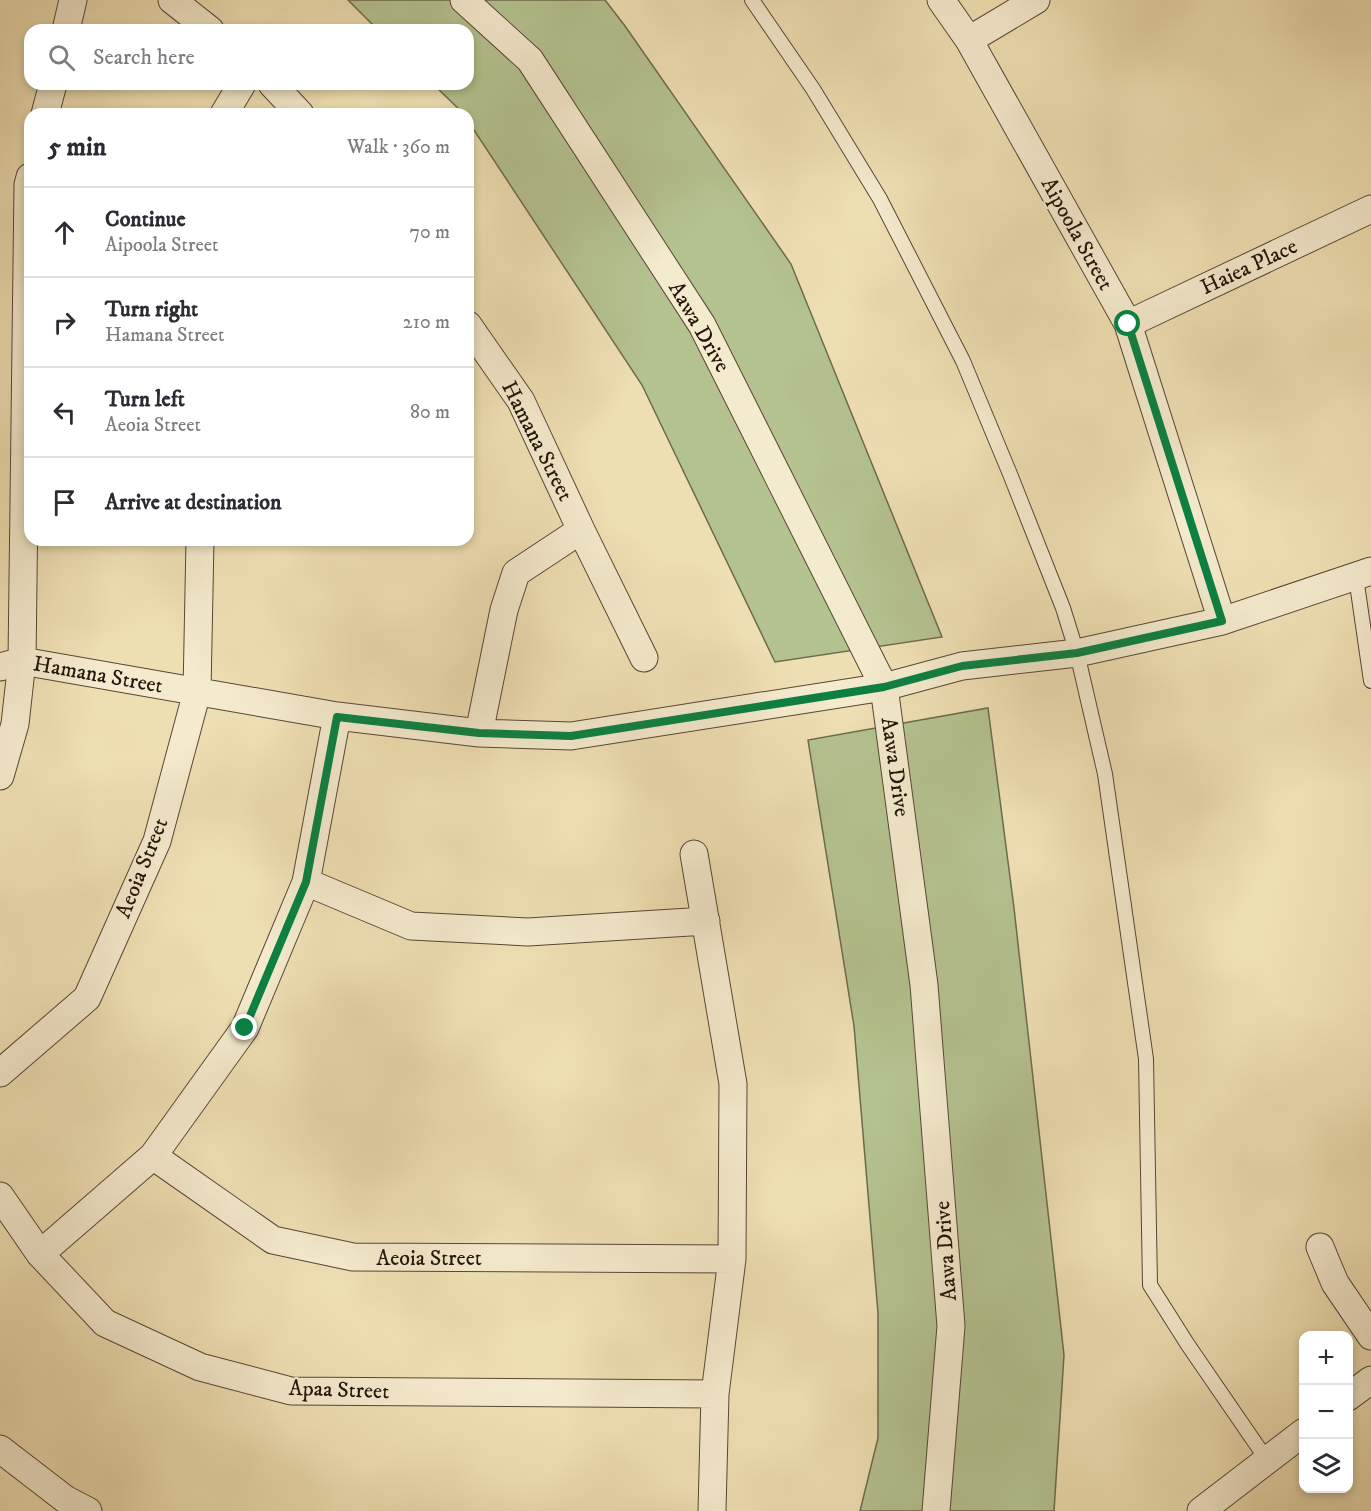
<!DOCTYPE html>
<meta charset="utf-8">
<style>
:root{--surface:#fff;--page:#f2f2f3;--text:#2b2b33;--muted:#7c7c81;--line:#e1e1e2}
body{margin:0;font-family:"IM FELL DW Pica",serif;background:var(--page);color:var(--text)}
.controls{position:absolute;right:18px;bottom:18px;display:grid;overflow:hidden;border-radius:12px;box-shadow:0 3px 9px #0003}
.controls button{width:54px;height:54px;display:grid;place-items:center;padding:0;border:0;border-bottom:2px solid var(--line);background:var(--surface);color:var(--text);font:30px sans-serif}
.stop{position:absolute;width:18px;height:18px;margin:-14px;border:4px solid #0b8043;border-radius:50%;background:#fff}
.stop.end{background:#0b8043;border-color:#fff;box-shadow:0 2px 6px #0008}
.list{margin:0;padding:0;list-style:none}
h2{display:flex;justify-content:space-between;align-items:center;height:78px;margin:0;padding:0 24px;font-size:26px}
h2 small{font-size:20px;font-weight:400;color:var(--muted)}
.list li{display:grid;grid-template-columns:39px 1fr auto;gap:18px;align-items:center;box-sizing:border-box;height:90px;padding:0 24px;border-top:2px solid var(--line)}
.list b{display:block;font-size:22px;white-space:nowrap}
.list p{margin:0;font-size:20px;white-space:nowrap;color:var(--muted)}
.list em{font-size:20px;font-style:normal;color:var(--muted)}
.icon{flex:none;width:33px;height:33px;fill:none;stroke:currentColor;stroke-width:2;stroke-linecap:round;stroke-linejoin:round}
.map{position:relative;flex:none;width:1371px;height:1511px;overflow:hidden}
.search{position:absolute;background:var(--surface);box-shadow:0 3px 9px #0003;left:24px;top:24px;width:450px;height:66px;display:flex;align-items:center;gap:15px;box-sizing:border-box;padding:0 21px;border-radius:18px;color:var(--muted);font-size:22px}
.panel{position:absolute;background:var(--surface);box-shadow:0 3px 9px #0003;left:24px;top:108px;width:450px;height:438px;border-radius:18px}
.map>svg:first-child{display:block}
.green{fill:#b4c28f;stroke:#6c6b4d;stroke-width:1.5}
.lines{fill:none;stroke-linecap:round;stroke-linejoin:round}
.lane-casing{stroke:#574735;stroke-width:16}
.street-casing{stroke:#574735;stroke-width:29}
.lane{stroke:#f4eacd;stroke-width:14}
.street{stroke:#f4eacd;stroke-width:27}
.route{stroke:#0b8043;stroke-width:8}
.labels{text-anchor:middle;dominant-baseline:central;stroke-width:4.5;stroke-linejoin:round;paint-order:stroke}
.street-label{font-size:22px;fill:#25140b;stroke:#f4eacd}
</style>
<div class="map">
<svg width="1371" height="1511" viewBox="0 0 1371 1511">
<rect width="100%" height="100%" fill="#eedfb2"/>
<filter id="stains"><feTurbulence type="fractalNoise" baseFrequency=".00333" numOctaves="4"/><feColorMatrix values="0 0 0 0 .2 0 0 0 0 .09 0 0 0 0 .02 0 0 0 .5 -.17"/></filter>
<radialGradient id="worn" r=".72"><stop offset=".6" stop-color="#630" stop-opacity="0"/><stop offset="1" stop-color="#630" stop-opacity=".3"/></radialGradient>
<path class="green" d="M348,0H605L625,26L791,264L942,637L775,662L642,385L468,121V114H464L433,84H468V30H378Z
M988,708L1014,908L1064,1355L1054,1511H860L878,1438V1313L854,1026L808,740Z"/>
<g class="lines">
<g class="lane-casing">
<path id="lane" d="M752,0L813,89L880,199L963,361L1010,474L1063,608L1077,653L1105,774L1146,1059L1150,1285L1188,1345L1267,1460
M1356,577L1371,681"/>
</g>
<g class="street-casing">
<path id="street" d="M172,0L210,30
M464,0L530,60L702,325L884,687L924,985L951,1326L936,1511
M941,0L969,40L1128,324L1222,621
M66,30L73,0
M969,40L1036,0
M272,84L300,114
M45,114L53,84
M224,114L242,84
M1128,324L1371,209
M468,325L521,401L581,530L644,658
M0,667L22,661L337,716L479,733L571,736L884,687L962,666L1077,653L1222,621L1371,571
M479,733L504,610L516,573L581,530
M0,776L15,724L22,661L28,185L30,177
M694,854L733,1084L732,1259L715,1394L712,1511
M306,882L411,926L528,932L706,921
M0,1073L87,998L157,841L197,692L200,540
M153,1156L273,1240L353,1257L732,1259
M0,1196L40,1254L105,1323L200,1367L291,1391L715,1394
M1320,1247L1335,1283L1371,1336
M40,1254L153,1156L245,1028L306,882L337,716
M1348,1397L1371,1380
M0,1449L65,1499L88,1511
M1201,1511L1304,1432"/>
</g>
<use href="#lane" class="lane"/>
<use href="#street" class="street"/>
</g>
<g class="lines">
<path class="route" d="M245,1028L306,882L337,717L479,733L571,736L884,687L962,666L1077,653L1222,621L1128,324"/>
</g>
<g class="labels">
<g class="street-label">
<text transform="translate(1077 234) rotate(61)">Aipoola Street</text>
<text transform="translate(1249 267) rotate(-25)">Haiea Place</text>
<text transform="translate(699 327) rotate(60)">Aawa Drive</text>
<text transform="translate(537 441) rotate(63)">Hamana Street</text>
<text transform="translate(98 675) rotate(10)">Hamana Street</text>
<text transform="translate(895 767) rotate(82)">Aawa Drive</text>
<text transform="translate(142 868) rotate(-68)">Aeoia Street</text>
<text transform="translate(946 1251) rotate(-94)">Aawa Drive</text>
<text x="429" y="1258">Aeoia Street</text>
<text transform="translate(339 1390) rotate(2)">Apaa Street</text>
</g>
</g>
<rect width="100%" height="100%" filter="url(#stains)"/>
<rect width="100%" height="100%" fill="url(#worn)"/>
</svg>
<div class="controls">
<button>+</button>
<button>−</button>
<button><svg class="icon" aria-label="layers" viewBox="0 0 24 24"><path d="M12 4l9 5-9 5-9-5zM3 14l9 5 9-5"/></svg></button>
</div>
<div class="stop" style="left:1128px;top:324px"></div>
<div class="stop end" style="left:245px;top:1028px"></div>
<div class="search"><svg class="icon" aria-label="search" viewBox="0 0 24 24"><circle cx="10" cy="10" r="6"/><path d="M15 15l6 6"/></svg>Search here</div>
<section class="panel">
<h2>5 min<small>Walk · 360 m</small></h2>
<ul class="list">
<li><svg class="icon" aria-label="ahead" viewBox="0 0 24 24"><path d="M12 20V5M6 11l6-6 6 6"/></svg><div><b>Continue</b><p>Aipoola Street</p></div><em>70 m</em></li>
<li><svg class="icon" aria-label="right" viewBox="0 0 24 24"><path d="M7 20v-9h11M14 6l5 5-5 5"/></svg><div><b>Turn right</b><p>Hamana Street</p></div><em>210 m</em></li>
<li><svg class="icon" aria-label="left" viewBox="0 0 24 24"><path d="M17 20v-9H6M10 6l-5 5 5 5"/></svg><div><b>Turn left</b><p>Aeoia Street</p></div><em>80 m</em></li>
<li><svg class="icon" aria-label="arrive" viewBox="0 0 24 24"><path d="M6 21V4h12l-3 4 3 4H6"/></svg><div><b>Arrive at destination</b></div></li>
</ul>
</section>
</div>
